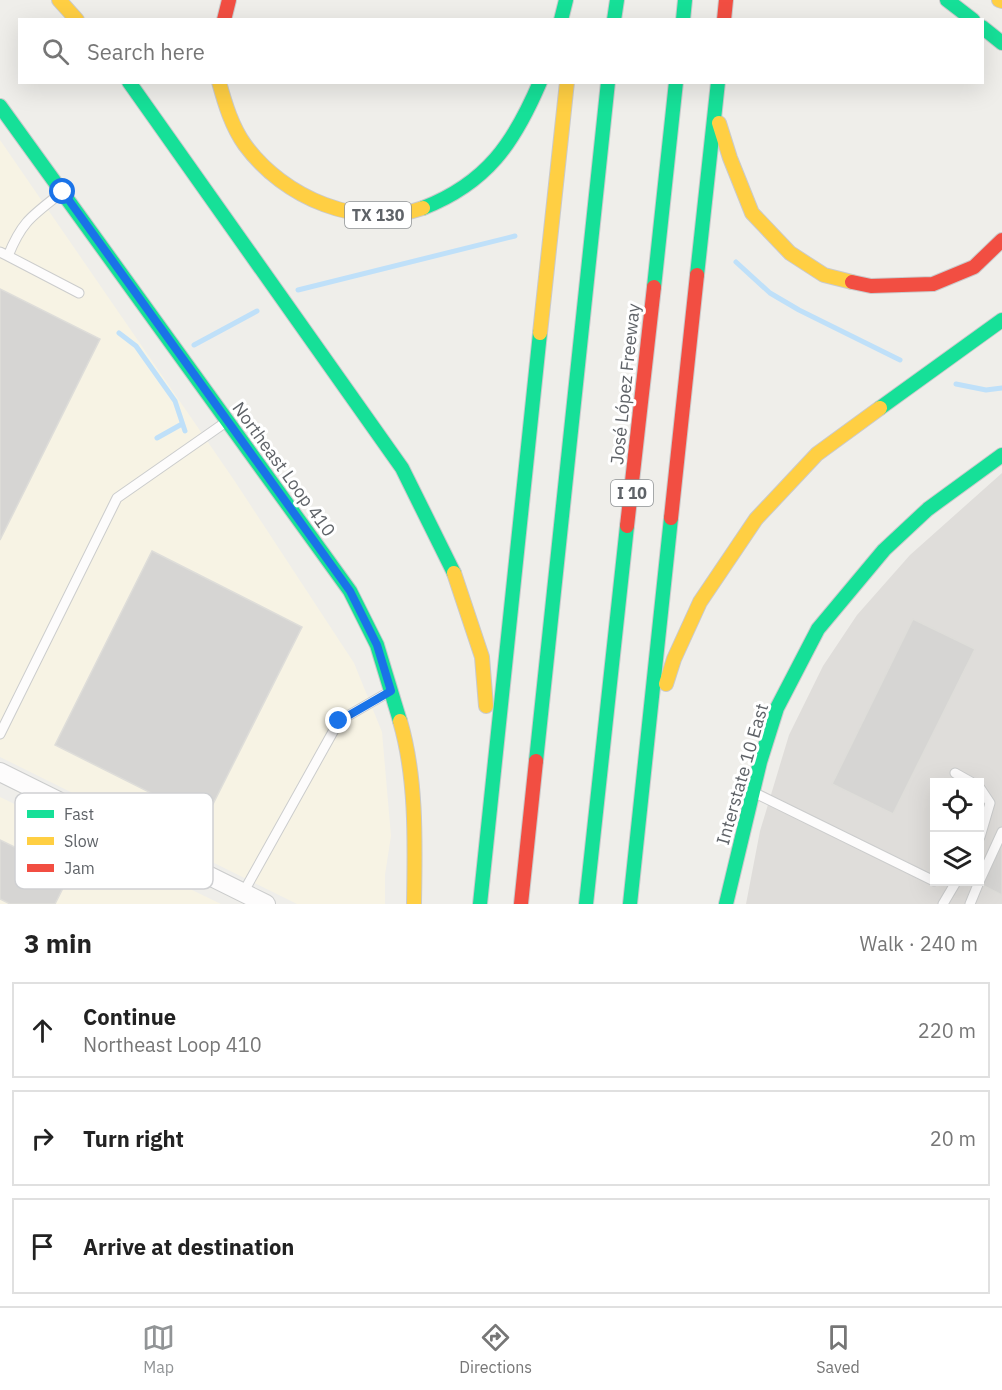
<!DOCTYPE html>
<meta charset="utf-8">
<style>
:root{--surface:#fff;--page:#f2f2f2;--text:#222;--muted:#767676;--line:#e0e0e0;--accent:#919496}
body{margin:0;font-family:"IBM Plex Sans",sans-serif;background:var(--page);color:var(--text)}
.controls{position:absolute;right:18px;bottom:18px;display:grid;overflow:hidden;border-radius:0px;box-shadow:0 6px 24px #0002}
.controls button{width:54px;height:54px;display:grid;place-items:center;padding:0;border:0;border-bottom:2px solid var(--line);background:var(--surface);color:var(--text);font:30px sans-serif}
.stop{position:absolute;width:18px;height:18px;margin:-14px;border:4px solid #1a73e8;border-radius:50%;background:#fff}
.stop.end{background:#1a73e8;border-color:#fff;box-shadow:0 2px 6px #0008}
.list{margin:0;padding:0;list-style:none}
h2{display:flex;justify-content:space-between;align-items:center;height:78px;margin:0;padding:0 24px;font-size:26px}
h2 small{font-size:20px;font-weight:400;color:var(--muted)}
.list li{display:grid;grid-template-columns:39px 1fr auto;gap:18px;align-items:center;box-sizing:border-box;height:96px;margin:0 12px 12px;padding:0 12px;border:2px solid var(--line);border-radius:0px}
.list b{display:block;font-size:22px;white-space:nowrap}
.list p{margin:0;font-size:20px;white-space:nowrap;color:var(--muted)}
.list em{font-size:20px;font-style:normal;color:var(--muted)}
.icon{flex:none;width:33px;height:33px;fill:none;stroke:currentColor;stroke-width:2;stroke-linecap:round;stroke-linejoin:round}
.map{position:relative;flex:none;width:1002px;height:904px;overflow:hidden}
.search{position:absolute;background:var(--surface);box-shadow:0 6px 24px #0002;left:18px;right:18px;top:18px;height:66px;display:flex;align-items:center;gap:15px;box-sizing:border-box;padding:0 21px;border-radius:0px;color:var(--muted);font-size:22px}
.sheet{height:402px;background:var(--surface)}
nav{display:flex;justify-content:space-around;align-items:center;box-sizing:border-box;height:84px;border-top:2px solid var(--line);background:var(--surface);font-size:16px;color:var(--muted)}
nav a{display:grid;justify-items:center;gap:3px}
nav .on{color:var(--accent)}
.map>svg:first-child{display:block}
.commercial{fill:#f7f3e4}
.industrial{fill:#dfddda;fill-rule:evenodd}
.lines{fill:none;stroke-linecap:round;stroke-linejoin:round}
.stream{stroke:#bfe0f9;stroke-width:5}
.building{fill:#d6d5d3;stroke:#deddd9;stroke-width:1.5}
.lane-casing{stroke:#cbcccc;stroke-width:11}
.street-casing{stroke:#cbcccc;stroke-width:20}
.fast-casing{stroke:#cacacb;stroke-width:16}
.slow-casing{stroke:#cacacb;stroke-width:16}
.jam-casing{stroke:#cacacb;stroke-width:16}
.lane{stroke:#fdfcfc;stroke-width:9}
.street{stroke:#fdfcfc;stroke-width:18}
.fast{stroke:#16e098;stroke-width:14}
.slow{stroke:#ffcf43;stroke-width:14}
.jam{stroke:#f24e42;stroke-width:14}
.route{stroke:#1a73e8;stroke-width:8}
.labels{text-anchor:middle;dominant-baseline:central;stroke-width:6;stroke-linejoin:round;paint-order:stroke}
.shield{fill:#fff;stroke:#8f9295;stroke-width:1.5}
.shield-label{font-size:16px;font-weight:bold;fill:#5f6368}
.street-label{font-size:18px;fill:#5f6368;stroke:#fff}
.key{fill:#fff;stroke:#cfd0d2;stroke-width:1.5}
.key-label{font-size:16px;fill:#5f6368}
</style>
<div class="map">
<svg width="1002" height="904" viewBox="0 0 1002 904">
<rect width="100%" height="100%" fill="#efeeea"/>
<path class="commercial" d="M0,140L234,480L354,663L382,732L391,836L385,875V904H297L0,757Z
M0,797L221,904H0Z"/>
<path class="industrial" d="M1002,473V904H746L760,831L789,735L823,666L857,615L910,555ZM934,782H980V882H934Z"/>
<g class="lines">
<path class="stream" d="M736,262L770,293L799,310L900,360
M298,290L515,236
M119,333L136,346L175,401L185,431
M194,345L257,311
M956,384L986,390L1002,388
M157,438L182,424"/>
</g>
<path class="building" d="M0,289L100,339L0,540Z
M152,551L302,627L205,820L55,745Z
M913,619L975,649L893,814L832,784Z
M1002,839V895L980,884Z
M0,840L70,874L55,904H10L0,899Z"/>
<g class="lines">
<g class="lane-casing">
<path id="lane" d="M0,252L8,256C22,221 32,216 61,193
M8,256L79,293
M0,734L117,498L226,422
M955,773L971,782
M980,788L990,803L980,837
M755,793L934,881
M980,880L1002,832
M243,893L339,721L389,692
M943,904L956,882
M970,904L979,882"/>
</g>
<g class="street-casing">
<path id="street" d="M0,772L266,904"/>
</g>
<g class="fast-casing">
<path id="fast" d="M947,0L973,20
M561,20L566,0
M614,20L617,0
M683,20L685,0
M982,27L1002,43
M129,82L402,468L454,573
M0,106L350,591L377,645L400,721
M423,208C487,183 514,143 540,82
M697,275L718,82
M654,287L676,82
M880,408L1002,320
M536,761L608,82
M480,904L540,333
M586,904L627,526
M630,904L671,518
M726,904L760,762L777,708L818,629L884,550L928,509L1002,455"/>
</g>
<g class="slow-casing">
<path id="slow" d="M59,0L77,20
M999,0L1002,1
M219,82C225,104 232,127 245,145C284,198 359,230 423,208
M719,123L730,158L752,213L790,253L824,275L852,282
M540,333L567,82
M454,573L482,657L486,706
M666,684L674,659L700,602L756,519L817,454L880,408
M400,721C417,779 415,844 414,904"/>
</g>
<g class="jam-casing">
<path id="jam" d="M224,20L229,0
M724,20L726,0
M852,282L871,286L933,284L974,267L1002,240
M671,518L697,275
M627,526L654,287
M521,904L536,761"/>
</g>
<use href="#lane" class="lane"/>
<use href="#street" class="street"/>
<use href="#fast" class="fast"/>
<use href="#slow" class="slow"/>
<use href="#jam" class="jam"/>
</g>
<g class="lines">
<path class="route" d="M63,192L350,591L377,645L391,691L339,721"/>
</g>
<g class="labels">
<g class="shield">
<rect x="345" y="202" width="66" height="26" rx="4.5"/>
<rect x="611" y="480" width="42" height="26" rx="4.5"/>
</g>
<g class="shield-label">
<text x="378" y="215">TX 130</text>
<text x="632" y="493">I 10</text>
</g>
<g class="street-label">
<text transform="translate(625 384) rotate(-84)">José López Freeway</text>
<text transform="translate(284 469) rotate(54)">Northeast Loop 410</text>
<text transform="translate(742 774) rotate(-74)">Interstate 10 East</text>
</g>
</g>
<rect x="15" y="793" width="198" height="96" rx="9" class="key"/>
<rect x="27" y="810" width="27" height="8" fill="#16e098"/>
<rect x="27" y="837" width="27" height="8" fill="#ffcf43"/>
<rect x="27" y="864" width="27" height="8" fill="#f24e42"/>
<g class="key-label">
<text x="64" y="820">Fast</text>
<text x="64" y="847">Slow</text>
<text x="64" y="874">Jam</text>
</g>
</svg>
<div class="controls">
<button><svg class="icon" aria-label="locate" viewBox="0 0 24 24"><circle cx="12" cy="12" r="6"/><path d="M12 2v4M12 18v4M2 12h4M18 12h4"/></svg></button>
<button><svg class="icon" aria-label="layers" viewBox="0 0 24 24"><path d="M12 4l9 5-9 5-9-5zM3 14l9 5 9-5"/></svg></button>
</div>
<div class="stop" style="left:63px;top:192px"></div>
<div class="stop end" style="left:339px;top:721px"></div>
<div class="search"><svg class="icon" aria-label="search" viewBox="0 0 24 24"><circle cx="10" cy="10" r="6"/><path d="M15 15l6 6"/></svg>Search here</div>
</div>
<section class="sheet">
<h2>3 min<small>Walk · 240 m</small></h2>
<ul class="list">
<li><svg class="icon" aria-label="ahead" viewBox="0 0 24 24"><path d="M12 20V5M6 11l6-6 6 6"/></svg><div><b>Continue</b><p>Northeast Loop 410</p></div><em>220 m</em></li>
<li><svg class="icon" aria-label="right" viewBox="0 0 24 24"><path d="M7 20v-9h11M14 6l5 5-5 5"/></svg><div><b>Turn right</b></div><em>20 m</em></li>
<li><svg class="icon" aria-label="arrive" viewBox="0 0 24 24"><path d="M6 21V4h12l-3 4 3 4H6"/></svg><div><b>Arrive at destination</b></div></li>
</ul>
</section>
<nav>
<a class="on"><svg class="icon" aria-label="map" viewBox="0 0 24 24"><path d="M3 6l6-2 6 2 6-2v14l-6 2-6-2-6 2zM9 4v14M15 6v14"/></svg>Map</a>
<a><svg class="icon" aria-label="directions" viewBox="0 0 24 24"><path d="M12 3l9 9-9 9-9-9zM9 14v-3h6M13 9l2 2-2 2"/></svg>Directions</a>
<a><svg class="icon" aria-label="saved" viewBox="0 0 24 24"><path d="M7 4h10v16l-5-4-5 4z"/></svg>Saved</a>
</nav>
